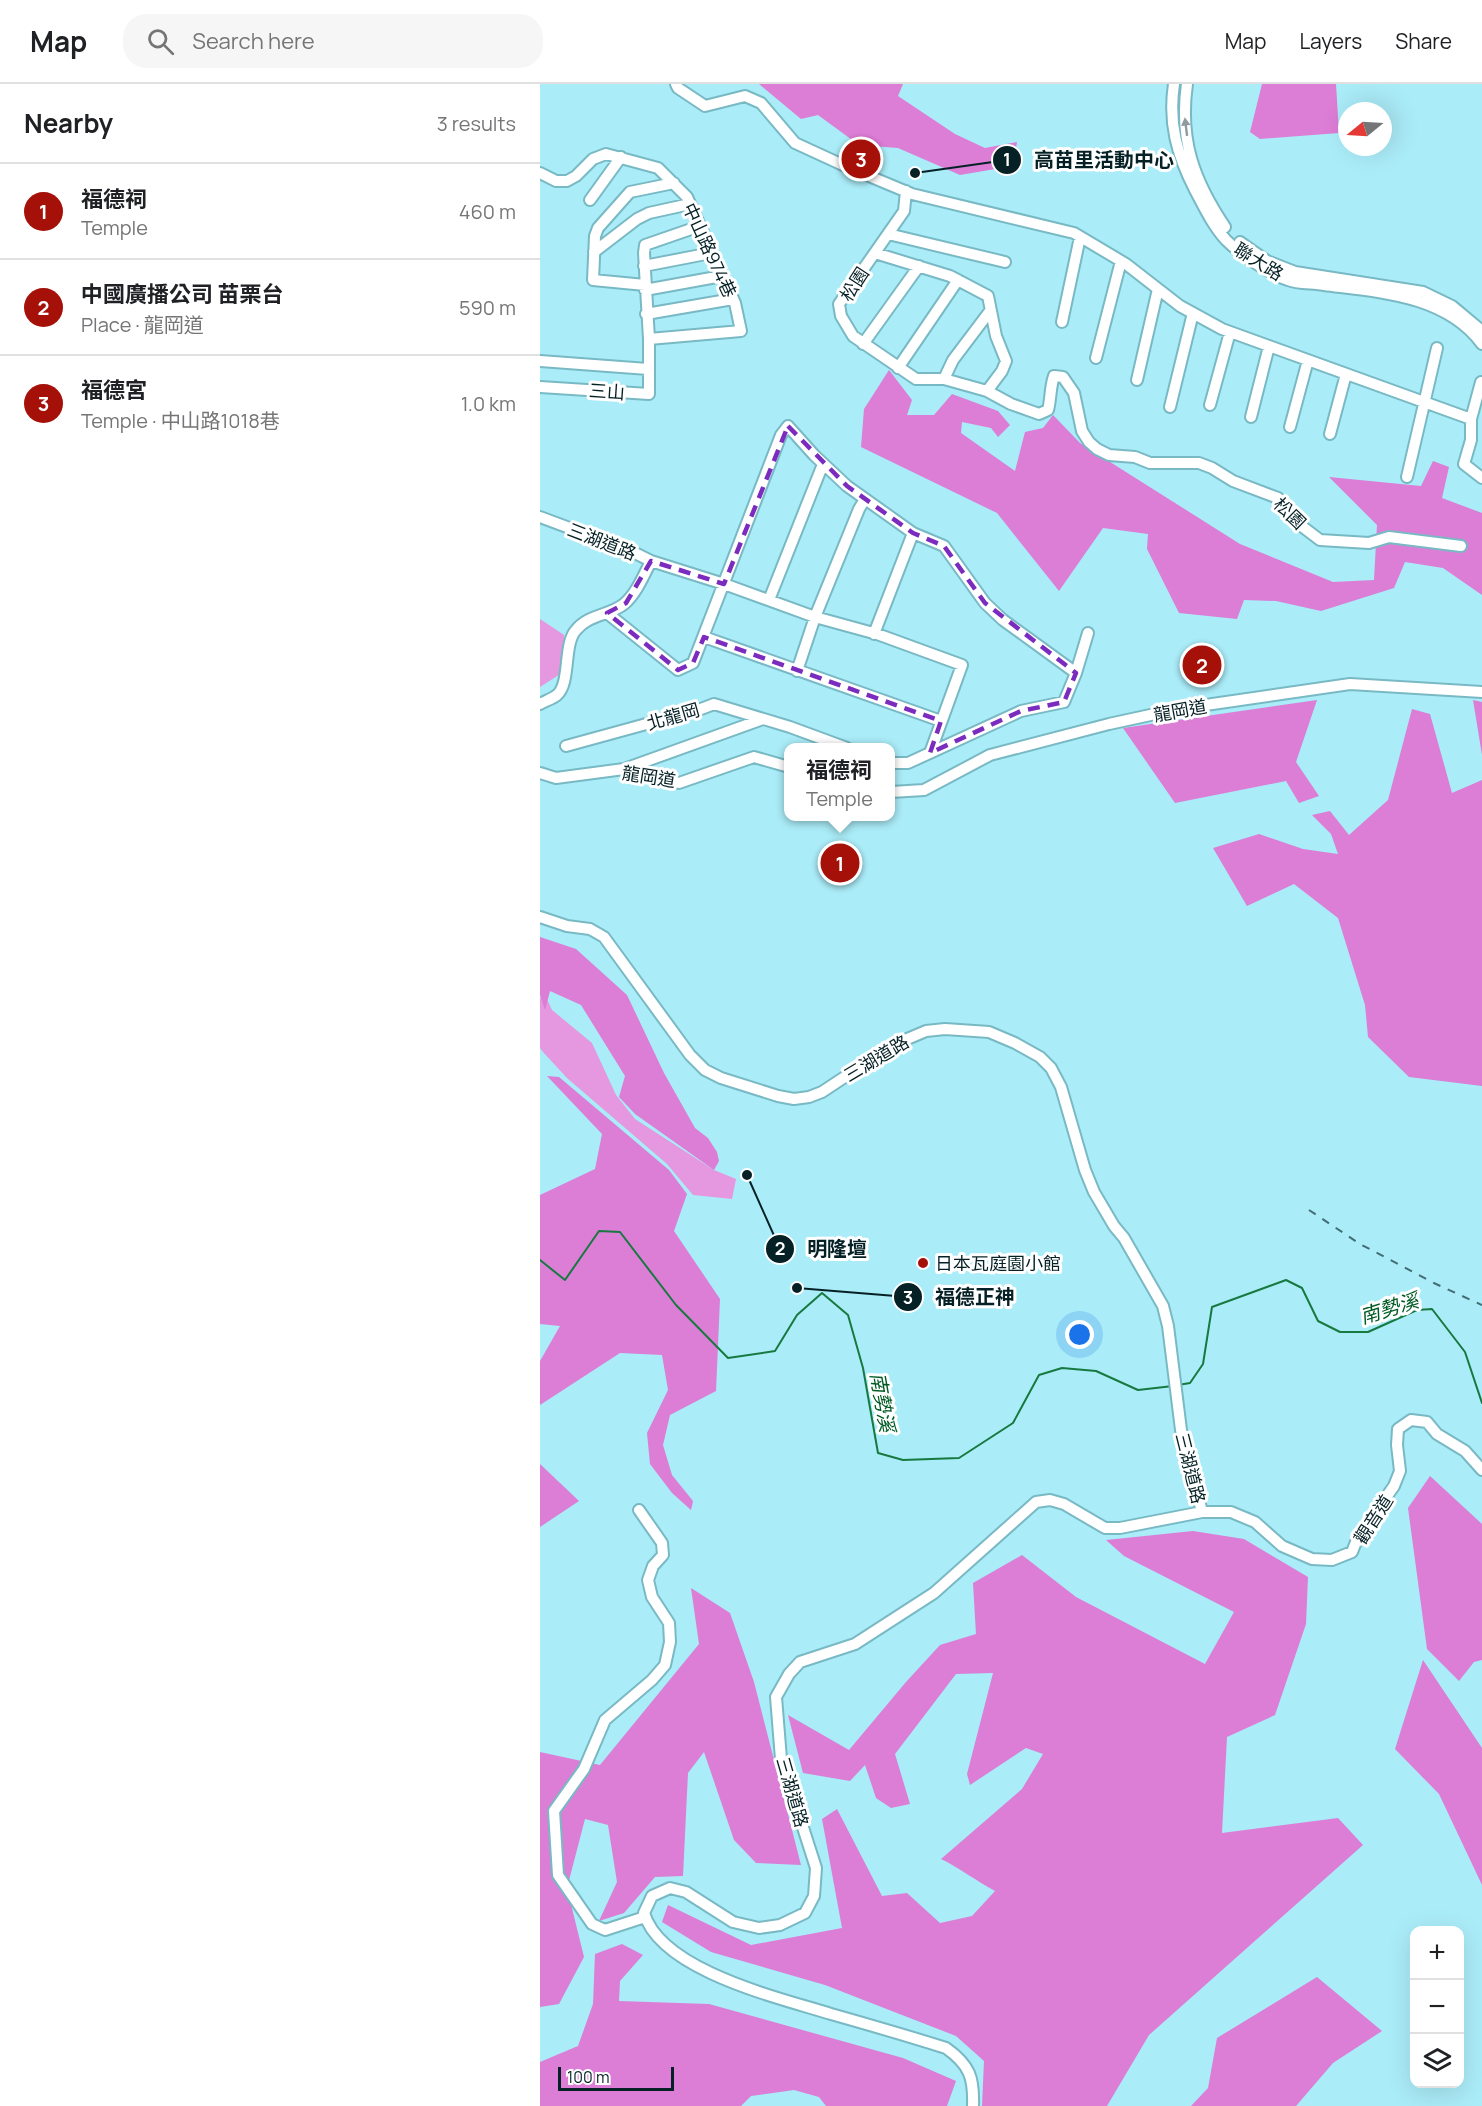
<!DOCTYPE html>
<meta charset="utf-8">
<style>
:root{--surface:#fff;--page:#f6f6f6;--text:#202124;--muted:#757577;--line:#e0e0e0;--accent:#a51008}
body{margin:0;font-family:Manrope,"Noto Sans TC",sans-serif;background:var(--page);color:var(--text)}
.controls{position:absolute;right:18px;bottom:18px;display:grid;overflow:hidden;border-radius:12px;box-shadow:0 6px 24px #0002}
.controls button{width:54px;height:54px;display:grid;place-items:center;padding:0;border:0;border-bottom:2px solid var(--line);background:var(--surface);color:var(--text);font:30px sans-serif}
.compass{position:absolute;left:798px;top:18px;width:54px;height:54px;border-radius:50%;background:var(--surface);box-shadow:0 6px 24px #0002;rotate:252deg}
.scale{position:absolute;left:18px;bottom:15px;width:116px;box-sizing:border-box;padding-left:6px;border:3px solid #062126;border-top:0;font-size:16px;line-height:21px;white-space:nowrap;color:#062126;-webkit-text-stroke:4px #fff;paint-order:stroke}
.you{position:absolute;left:540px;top:1251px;width:21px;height:21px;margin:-15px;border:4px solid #fff;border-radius:50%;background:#1a73e8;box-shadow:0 0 0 9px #1a73e833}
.badge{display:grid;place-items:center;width:39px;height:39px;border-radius:50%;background:var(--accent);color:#fff;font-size:20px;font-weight:700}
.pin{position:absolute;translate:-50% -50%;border:3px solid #fff;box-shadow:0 2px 6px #0006}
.popup{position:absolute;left:244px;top:659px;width:111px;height:78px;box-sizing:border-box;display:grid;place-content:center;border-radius:12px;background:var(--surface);filter:drop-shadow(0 2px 4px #0005);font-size:20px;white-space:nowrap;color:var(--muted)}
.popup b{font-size:22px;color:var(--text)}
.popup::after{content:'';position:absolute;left:50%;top:100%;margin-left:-12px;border:12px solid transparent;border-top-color:var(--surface)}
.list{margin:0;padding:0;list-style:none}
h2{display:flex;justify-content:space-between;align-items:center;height:78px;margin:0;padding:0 24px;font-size:26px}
h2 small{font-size:20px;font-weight:400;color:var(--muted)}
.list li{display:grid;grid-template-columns:39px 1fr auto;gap:18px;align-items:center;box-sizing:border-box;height:96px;padding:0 24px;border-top:2px solid var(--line)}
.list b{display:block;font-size:22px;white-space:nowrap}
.list p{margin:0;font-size:20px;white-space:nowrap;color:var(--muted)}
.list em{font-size:20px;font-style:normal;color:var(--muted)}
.icon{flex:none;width:33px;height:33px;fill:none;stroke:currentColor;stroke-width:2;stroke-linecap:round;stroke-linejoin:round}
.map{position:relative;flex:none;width:942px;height:2022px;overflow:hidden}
header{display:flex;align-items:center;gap:36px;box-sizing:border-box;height:84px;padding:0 30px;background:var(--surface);border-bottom:2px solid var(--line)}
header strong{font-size:28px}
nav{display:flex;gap:33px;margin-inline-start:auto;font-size:21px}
.search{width:420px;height:54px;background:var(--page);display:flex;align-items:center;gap:15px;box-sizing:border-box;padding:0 21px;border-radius:24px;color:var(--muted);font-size:22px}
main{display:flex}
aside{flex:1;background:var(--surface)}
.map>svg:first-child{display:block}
.green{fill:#e597df}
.forest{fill:#dc7dd6}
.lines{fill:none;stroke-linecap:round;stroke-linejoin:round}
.stream{stroke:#187940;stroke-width:2}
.minor-casing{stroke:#78b9c4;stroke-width:14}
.minor{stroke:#fff;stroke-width:10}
.rail{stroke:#436d74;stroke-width:2;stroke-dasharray:8 8;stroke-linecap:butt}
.oneway{fill:#8f9b9d}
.marked{fill:none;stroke:#7b2cbf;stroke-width:4.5;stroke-dasharray:12 8;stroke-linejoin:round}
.poi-dot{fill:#a51008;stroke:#fff;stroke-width:2}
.labels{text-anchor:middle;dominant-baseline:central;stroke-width:6;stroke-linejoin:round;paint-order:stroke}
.street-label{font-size:18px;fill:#062126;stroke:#fff}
.poi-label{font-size:18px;fill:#062126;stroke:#fff;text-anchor:start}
.water-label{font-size:20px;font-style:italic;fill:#005a24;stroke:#fff}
.leader{fill:none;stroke:#062126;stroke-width:2}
.callout-dot{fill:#062126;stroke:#fff;stroke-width:2}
.mark-label{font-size:18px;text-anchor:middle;font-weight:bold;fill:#fff}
.callout-label{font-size:20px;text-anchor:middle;font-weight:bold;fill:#062126;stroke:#fff;stroke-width:6;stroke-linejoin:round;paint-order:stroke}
</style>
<header>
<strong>Map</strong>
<div class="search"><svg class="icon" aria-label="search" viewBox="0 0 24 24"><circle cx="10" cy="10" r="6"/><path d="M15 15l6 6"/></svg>Search here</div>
<nav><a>Map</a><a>Layers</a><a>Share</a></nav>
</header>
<main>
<aside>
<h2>Nearby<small>3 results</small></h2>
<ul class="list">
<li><span class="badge">1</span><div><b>福德祠</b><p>Temple</p></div><em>460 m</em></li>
<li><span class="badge">2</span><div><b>中國廣播公司 苗栗台</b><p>Place · 龍岡道</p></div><em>590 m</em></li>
<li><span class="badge">3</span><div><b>福德宮</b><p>Temple · 中山路1018巷</p></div><em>1.0 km</em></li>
</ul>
</aside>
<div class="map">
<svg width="942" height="2022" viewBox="0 0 942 2022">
<rect width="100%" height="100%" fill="#aaecf8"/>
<path class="green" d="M0,535L24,551L25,587L0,603Z
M4,909L12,926L52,959L76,1011L95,1035L174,1086L196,1095L192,1115L153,1111L127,1080L27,994L3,968L0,964V914Z"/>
<path class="forest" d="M219,0H363L358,12L415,50L445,64L477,58L473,82L420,91L358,64L319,61L278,31L261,35Z
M722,0H796L799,49L720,55L710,48Z
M349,286L372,316L367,331H394L412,310L458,327L470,341L458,353L451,344L422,338L421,349L475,387L485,348L503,344L513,331L540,359L700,460L793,498L834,496L837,441L789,393L881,402L893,377L909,383L902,414L942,429V511L903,484L865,478L854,504L781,527L736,517L704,516L697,535L639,529L607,465L608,450L563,444L519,507L457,429L321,363L324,325Z
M777,616L756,678L779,712L759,719L746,697L635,719L583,644Z
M933,616L942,618V671Z
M872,625L890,630L912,709L942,696V1002L869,993L828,953L825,921L798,834L754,800L707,822L673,764L719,750L763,765L798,770L791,750L772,731L790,727L809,751L848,716Z
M0,853L36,865L87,911L124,989L155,1044L168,1054L177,1068L179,1077L174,1086L95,1030L79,1013L85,992L41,921L10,907L5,926L0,911Z
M7,992L19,993L129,1086L147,1110L134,1147L180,1215L176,1307L130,1331L123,1361L132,1391L153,1417L151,1426L132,1409L110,1380L107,1349L128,1306L122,1271L80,1269L0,1321V1277L20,1242L0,1240V1111L55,1085L62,1050Z
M0,1380L39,1417L0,1443Z
M890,1392L942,1440V1576L934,1578L919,1597L887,1565L868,1424Z
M653,1447L704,1455L768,1493L766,1540L735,1631L687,1653L682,1749L798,1734L823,1761L609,1951L567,2022H442L444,1977L416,1952L285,1901L171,1868L122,1838L128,1821L211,1861L302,1844L282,1735L297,1725L342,1812L367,1809L400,1839L432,1832L455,1807C436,1797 420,1784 401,1775L482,1705L503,1670L486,1664L430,1701L427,1690L453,1589L416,1590L355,1670L370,1720L351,1724L336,1714L325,1681L310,1697L263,1689L248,1631L309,1666L366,1598L400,1561L436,1550L433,1499L482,1471L536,1513L665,1580L694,1528L584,1472L566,1456Z
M151,1504L190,1529L214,1598L261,1781L216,1779L194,1756L164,1668L148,1689L143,1792L115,1793L84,1829L59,1837L77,1798L68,1741L45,1735L27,1804L44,1873L19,1920L0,1923V1668L60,1681L159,1560Z
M883,1576L942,1664V1801L899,1710L855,1665Z
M82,1860L103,1871L80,1897L79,1917L169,1920L363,1974L416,1997L407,2022H286L279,2013L254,2006L211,2012L201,2022H0V1978L38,1962L53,1920L55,1870Z
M777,1893L842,1947L793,1979L756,2022H651L668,2004L677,1954Z"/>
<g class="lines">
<path class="stream" d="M0,1176L25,1196L59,1147L80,1148L136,1221L188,1274L235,1267L257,1231L282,1209L308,1231L323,1284L338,1369L363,1376L419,1374L473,1339L499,1291L522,1284L556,1287L598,1306L633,1302
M638,1301L650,1299L663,1280L672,1223L746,1196L762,1204L778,1237L800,1248H828L877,1226L892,1225L925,1268L942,1319"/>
<g class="minor-casing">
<path id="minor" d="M136,0L138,4L165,22L205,12L221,19L255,59L305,82L372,110L534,149L586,180L640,222L682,245L931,335
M634,0C628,39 637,71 655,106C664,123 673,142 686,156C700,170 729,190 748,196C758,200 772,199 784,201C839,208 906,211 942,260
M647,0C639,56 654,97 685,143
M0,89L16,97H27L36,92L53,75L66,70L118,84L147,113L195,219L201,247L109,255
M366,107L364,127L299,220L301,232L313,252L376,295H404L447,307L471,320L499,330L508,326C511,315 510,303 514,292L523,293L534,309L542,347L549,358L557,365L569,371L595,373L610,379H659L672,384L693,397L738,414L751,434L780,456L829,459L849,453L921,462
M50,116L81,73
M348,150L465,178
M700,158L727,177L755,188L883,208L912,222L942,247
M54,168L97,135L109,129L150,120
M335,169L410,192L448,212L456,252L466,277L462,287L447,307
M104,182L171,169
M105,201L53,196L55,152L58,144L90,108L134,99
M105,206L182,192
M106,230L193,215
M522,238L540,153
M323,260L379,182
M556,274L581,177
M0,277L108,285
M358,284L418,196
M404,295L413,276L450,227
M597,296L618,205
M941,298L931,335V356L924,380L942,394
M0,303L109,310V255L104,169L105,161L160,142
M670,321L690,248
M630,323L653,229
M711,333L729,262
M750,343L768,276
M790,350L806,290
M867,393L897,264
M0,433L91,467L111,477L184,500L275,533L337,550L422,581L390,669
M229,516L283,380
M67,529L138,586L153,579L241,351L248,342L274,371L307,402L373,449L404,462L445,519L463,536L536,589
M334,550L373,449
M164,553L401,637
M257,587L275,533L319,425L325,415
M0,620C5,617 12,615 17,611C31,599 23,560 36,546C49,530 69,532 84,520C96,510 104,491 111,477
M26,662L161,625L174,620L250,643L307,664
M351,679H368L481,627L524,618L536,589L548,549
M84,685L223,635
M0,689L16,694L84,685L139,699L214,673L249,683
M351,708L384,706L450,671L569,640L638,625L810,600L942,608
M0,833L27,842L50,845L64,853L150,971L165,986L181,994L238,1012L254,1015L269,1013L282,1008L353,961L386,947L405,945L449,948L475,959L500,973L511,984L521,1003L545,1086L554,1108L574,1142L584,1154L623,1222L628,1242L641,1346L662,1428
M99,1426L122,1459L123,1471L113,1482L108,1496L112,1513L129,1539L130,1558L125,1581L112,1596L65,1636L44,1685L14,1727L18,1791L52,1840L65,1846L105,1833
M433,2022C434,1994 430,1981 406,1964C368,1952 330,1941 291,1930C240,1914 121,1887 104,1829L112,1812L130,1804L146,1808L193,1838L219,1844L240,1841L265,1829L274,1812L276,1784L241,1675L236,1613L249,1590L260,1578L315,1560L394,1509L496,1418L510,1416L524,1420L565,1444H580L662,1428H691L715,1438L742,1462L772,1475L792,1476L812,1468L818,1453L854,1402L860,1387L857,1361L858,1345L871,1336L887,1338L897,1350L925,1367L942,1386"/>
</g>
<use href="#minor" class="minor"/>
<path class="rail" d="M769,1126L820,1160L896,1200L942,1221"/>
</g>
<defs><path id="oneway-solid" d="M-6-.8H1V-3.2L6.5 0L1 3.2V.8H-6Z" transform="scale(1.5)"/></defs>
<use class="oneway" href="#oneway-solid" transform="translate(646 43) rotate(-97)"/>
<path class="marked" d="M248,342L307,402L373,449L404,462L445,519L536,589L524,618L481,627L390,669L401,637L164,553L153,579L138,586L67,529L86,519L111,477L184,500Z"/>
<circle class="poi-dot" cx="383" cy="1179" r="6"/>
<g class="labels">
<g class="street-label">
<text transform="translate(170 166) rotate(65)">中山路974巷</text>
<text transform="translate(719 177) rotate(32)">聯大路</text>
<text transform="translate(314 200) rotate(-57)">松園</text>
<text transform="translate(67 307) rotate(4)">三山</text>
<text transform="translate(750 429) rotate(44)">松園</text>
<text transform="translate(62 457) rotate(21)">三湖道路</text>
<text transform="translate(640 626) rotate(-10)">龍岡道</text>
<text transform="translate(133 632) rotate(-16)">北龍岡</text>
<text transform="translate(109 692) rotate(9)">龍岡道</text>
<text transform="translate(336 974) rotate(-31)">三湖道路</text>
<text transform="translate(651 1384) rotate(76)">三湖道路</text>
<text transform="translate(833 1435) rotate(-57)">觀音道</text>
<text transform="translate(253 1708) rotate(74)">三湖道路</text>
</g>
<g class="poi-label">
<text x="395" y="1179">日本瓦庭園小館</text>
</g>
<g class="water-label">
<text transform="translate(849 1224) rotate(-17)">南勢溪</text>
<text transform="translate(343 1318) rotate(80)">南勢溪</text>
</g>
</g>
<path class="leader" d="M375 89L467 76M207 1091L240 1165M257 1204L368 1213"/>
<g class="callout-dot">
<circle cx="375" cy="89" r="6"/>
<circle cx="207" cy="1091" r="6"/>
<circle cx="257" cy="1204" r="6"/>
<circle cx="467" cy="76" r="15"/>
<circle cx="240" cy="1165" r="15"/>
<circle cx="368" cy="1213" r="15"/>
</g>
<g class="mark-label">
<text x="467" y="82">1</text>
<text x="240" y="1171">2</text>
<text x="368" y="1220">3</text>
</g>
<g class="callout-label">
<text x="564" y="83">高苗里活動中心</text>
<text x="297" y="1172">明隆壇</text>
<text x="435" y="1220">福德正神</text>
</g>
</svg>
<div class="controls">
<button>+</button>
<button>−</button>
<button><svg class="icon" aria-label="layers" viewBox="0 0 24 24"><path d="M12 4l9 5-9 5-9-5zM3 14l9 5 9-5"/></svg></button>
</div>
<svg class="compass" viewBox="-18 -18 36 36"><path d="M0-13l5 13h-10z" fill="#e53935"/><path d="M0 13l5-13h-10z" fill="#757577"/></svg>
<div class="scale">100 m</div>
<div class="you"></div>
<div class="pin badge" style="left:300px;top:779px">1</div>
<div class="popup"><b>福德祠</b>Temple</div>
<div class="pin badge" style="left:662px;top:581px">2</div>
<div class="pin badge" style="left:321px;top:75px">3</div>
</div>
</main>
